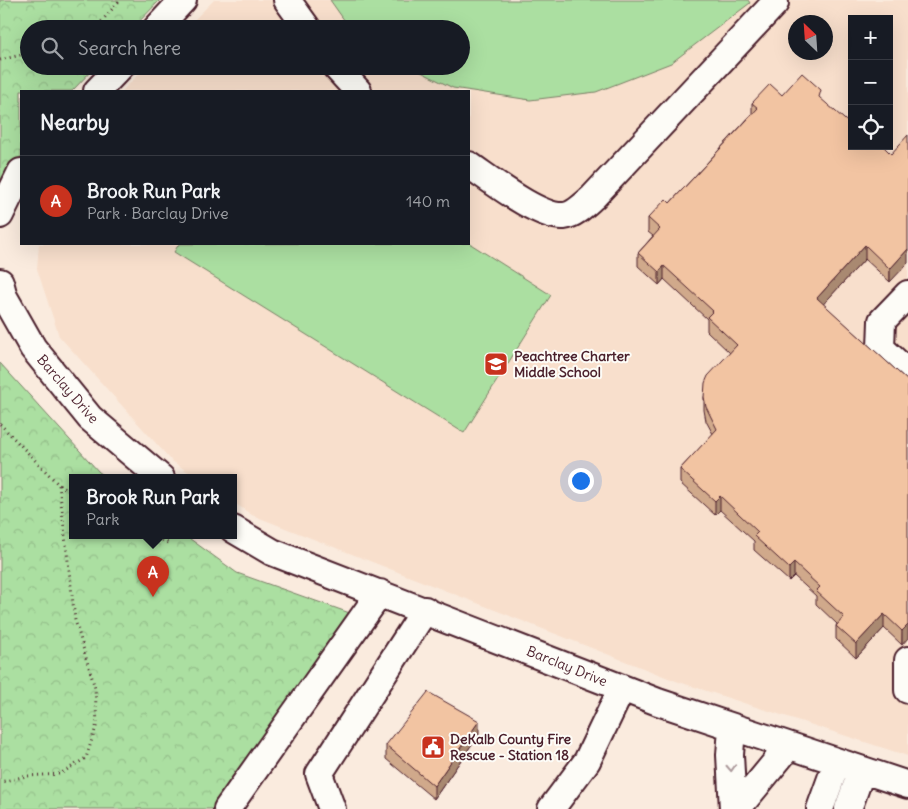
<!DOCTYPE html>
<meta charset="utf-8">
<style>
:root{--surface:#171b24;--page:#242831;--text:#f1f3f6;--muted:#9ea1a6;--line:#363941;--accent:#c8321e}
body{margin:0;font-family:Delius,sans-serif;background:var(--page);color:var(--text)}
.controls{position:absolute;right:15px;top:15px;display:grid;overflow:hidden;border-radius:0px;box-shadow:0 5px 20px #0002}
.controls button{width:45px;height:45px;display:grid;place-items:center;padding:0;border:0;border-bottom:1px solid var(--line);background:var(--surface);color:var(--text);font:25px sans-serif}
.compass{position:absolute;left:788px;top:15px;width:45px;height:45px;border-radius:50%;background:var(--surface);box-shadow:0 5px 20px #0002;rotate:335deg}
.you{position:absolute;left:580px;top:480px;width:18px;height:18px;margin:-12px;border:4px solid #fff;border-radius:50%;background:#1a73e8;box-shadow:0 0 0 8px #1a73e833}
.badge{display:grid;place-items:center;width:32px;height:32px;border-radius:50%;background:var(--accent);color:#fff;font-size:16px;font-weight:700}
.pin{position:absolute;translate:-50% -41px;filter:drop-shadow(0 1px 2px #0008)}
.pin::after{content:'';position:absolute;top:26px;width:18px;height:15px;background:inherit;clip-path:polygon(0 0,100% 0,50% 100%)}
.popup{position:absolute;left:69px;top:474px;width:168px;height:65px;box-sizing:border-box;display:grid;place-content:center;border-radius:0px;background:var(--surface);filter:drop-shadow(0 1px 4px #0005);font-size:16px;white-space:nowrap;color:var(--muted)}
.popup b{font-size:19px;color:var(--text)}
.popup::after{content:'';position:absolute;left:50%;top:100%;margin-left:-10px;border:10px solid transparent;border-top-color:var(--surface)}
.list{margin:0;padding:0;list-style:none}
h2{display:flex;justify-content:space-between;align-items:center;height:65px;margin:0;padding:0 20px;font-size:21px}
h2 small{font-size:16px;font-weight:400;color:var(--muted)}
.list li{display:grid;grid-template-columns:32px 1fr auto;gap:15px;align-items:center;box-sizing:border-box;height:90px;padding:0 20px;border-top:1px solid var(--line)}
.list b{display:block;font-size:19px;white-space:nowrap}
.list p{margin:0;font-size:16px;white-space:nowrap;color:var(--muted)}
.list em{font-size:16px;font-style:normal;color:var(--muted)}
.icon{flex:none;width:28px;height:28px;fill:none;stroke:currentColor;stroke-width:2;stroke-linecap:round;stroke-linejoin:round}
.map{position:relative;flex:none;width:908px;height:809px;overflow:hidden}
.search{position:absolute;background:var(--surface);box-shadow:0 5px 20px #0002;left:20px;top:20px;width:450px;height:55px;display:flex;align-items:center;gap:12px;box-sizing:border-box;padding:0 18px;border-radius:28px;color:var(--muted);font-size:19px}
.panel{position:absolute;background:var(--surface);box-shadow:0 5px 20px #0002;left:20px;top:90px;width:450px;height:155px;border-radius:0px}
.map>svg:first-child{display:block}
.built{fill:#f8dfcc;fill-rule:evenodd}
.park{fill:url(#park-crowns);stroke:#7a7f66}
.pitch{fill:#abdfa1;stroke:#7a7f66}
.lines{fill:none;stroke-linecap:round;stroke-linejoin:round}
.minor-casing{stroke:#4a1f2b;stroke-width:30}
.path{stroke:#4a1f2b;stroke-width:3;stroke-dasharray:1 4;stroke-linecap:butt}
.minor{stroke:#fdfcf7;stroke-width:26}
.wall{fill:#d0a98b;stroke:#4a1f2b}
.shaded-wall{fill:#a98971;stroke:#4a1f2b}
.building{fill:#f2c4a2;stroke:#4a1f2b}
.oneway{stroke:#ac999b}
.labels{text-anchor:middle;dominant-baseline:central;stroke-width:4;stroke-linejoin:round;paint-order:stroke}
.poi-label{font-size:14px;font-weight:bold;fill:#4a1f2b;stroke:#fdfcf7;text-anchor:start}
.street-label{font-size:14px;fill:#4a1f2b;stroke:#fdfcf7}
</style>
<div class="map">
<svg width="908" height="809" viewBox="0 0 908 809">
<defs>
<pattern id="park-crowns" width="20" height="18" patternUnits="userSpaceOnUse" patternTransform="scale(1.25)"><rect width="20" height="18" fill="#abdfa1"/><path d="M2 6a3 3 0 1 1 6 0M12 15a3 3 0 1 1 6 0" fill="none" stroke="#95bf8b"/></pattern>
</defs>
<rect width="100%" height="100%" fill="#faebde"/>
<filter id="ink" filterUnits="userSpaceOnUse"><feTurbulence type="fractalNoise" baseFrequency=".02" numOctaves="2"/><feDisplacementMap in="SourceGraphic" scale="10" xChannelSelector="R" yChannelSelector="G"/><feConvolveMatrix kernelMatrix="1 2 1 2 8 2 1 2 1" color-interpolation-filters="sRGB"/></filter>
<g filter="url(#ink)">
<path class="built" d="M214,0H908V756L676,681L252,515L233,502V478H197L172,461L59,336L37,269L39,244H469V91H122L147,66H461V29H185ZM852,19H889V146H852ZM796,22H826V52H796Z"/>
<path class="park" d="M0,0H160L132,29H29V66H96L72,91H21V161L0,216Z
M0,363L99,472L108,478H73V536H186L237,573L375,622L229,809H0Z"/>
<path class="pitch" d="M330,0H748L750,3L671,63L596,92L530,100L453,88L409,66H461V29H354L347,24Z
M469,243L551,295L464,433L174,252L179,244Z"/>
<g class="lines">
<g class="minor-casing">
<path id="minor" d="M287,0L308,29
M156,29L183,0
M335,66L358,91
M97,91L121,66
M469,165C490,179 539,218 564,216C574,215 585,204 593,197L775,3
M0,215L21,172
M0,282L4,297L33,348L90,418L161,478
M908,294L882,321L881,348L908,373
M233,529L272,552L658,702L908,785
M908,660V690
M732,728L730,755L733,809
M227,809L380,593
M332,809L319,774L425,610
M551,809L587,761L622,688
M737,809L789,746
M820,809L837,762
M848,809L862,770"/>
</g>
<path class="path" d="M95,29L120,0
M0,60L29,53
M0,424L59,485L75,620L95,688L97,724L86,758L60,774L27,776L0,782
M59,485L73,493
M153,536L168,543"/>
<use href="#minor" class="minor"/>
</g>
<path class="wall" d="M782,95L821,99L852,146L891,154L890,282L865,259L823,304L908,381L902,645L884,628L856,658L836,639V626L837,624L816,604V596L794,576L789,581L754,550V541L720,510L715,515L680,483V469L713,434L706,421L704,410V397L730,353L707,331V319L664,279L659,285L638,266V253L653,236L648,232V218L670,203L752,114V103Z
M479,734L434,799L386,759V745Z"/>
<path class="shaded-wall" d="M865,245V259L817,311V298Z
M908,249V263L890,282V269Z
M664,266V279L659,285V272Z
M720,496V510L715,515V501Z
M794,563V576L789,581V568Z
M884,614V628L856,658V644Z
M908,625V638L902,645V631Z
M479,721V734L434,799V786Z"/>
<path class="building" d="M802,73L821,90L819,97L852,126V146H883L891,154L908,135V249L890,269L865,245L817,298L908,381V625L902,631L884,614L856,644L836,626L844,617L816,591L820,587L794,563L789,568L754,536L758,532L720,496L715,501L680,469L717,429L706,407L704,397L705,383L708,376L737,345L707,317L713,311L664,266L659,272L638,253L660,229L648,218L666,199L670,203L758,108L752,103L770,84L782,95Z
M428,692L479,721L434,786L386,745Z"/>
<defs><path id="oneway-chevron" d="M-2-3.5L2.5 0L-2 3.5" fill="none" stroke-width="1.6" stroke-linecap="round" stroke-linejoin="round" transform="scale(1.25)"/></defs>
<use class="oneway" href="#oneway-chevron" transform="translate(731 768) rotate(87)"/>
</g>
<defs>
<g id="school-square" transform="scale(1.25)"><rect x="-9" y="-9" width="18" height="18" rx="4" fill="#c8321e" stroke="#fdfcf7"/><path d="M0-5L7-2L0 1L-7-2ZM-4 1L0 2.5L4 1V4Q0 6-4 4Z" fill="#fff"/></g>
<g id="civic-square" transform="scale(1.25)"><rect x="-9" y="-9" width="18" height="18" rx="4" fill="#c8321e" stroke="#fdfcf7"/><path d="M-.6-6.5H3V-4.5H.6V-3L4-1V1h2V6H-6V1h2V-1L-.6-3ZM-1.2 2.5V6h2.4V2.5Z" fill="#fff"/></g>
</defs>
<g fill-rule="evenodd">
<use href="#school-square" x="496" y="364"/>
<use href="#civic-square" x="433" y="747"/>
</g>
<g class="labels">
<g class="poi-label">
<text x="514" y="356">Peachtree Charter<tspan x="514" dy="16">Middle School</tspan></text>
<text x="450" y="739">DeKalb County Fire<tspan x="450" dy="16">Rescue - Station 18</tspan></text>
</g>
<g class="street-label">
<text transform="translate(68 389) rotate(49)">Barclay Drive</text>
<text transform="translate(567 666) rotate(22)">Barclay Drive</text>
</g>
</g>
</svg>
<div class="controls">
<button>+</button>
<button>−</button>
<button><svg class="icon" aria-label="locate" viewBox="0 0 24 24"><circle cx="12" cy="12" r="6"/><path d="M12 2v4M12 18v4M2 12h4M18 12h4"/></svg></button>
</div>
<svg class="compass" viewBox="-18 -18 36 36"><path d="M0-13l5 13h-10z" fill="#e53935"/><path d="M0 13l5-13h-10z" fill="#9ea1a6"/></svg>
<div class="you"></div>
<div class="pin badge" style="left:153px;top:597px">A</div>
<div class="popup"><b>Brook Run Park</b>Park</div>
<div class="search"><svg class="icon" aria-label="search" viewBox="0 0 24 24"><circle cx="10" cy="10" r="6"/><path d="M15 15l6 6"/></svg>Search here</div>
<section class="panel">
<h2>Nearby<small></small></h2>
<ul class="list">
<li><span class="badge">A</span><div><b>Brook Run Park</b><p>Park · Barclay Drive</p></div><em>140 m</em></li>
</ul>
</section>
</div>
